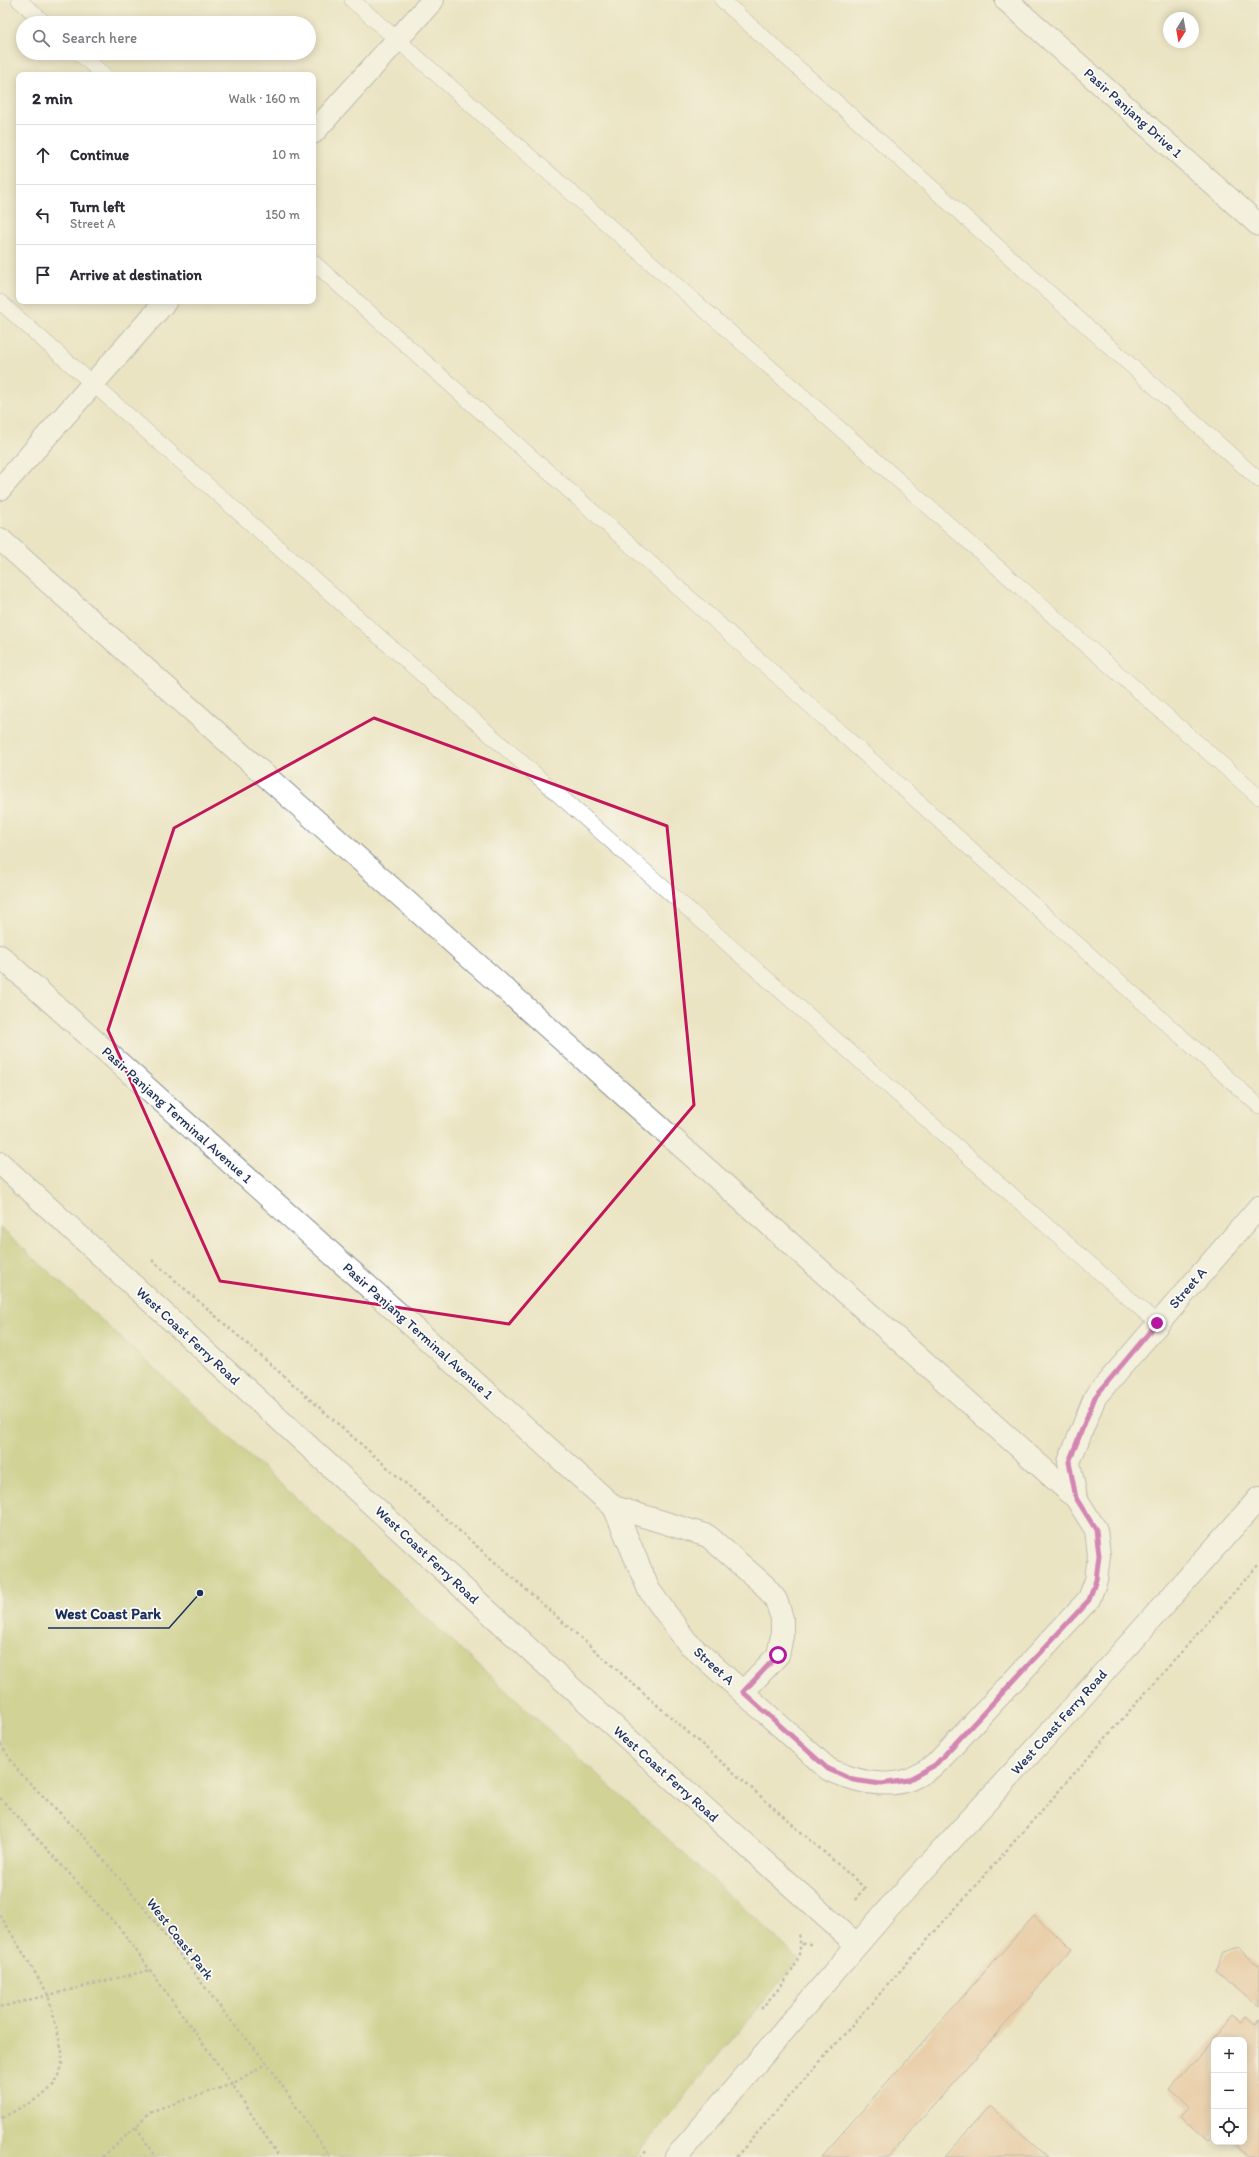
<!DOCTYPE html>
<meta charset="utf-8">
<style>
:root{--surface:#fff;--page:#f2f2f3;--text:#2b2b33;--muted:#7c7c81;--line:#e1e1e2}
body{margin:0;font-family:Itim,sans-serif;background:var(--page);color:var(--text)}
.controls{position:absolute;right:12px;bottom:12px;display:grid;overflow:hidden;border-radius:8px;box-shadow:0 2px 10px #0003}
.controls button{width:36px;height:36px;display:grid;place-items:center;padding:0;border:0;border-bottom:1px solid var(--line);background:var(--surface);color:var(--text);font:20px sans-serif}
.compass{position:absolute;left:1163px;top:12px;width:36px;height:36px;border-radius:50%;background:var(--surface);box-shadow:0 2px 10px #0003;rotate:191deg}
.stop{position:absolute;width:12px;height:12px;margin:-9px;border:3px solid #b5179e;border-radius:50%;background:#fff}
.stop.end{background:#b5179e;border-color:#fff;box-shadow:0 1px 4px #0008}
.list{margin:0;padding:0;list-style:none}
h2{display:flex;justify-content:space-between;align-items:center;height:52px;margin:0;padding:0 16px;font-size:17px}
h2 small{font-size:13px;font-weight:400;color:var(--muted)}
.list li{display:grid;grid-template-columns:26px 1fr auto;gap:12px;align-items:center;box-sizing:border-box;height:60px;padding:0 16px;border-top:1px solid var(--line)}
.list b{display:block;font-size:15px;white-space:nowrap}
.list p{margin:0;font-size:13px;white-space:nowrap;color:var(--muted)}
.list em{font-size:13px;font-style:normal;color:var(--muted)}
.icon{flex:none;width:22px;height:22px;fill:none;stroke:currentColor;stroke-width:2;stroke-linecap:round;stroke-linejoin:round}
.map{position:relative;flex:none;width:1259px;height:2157px;overflow:hidden}
.search{position:absolute;background:var(--surface);box-shadow:0 2px 10px #0003;left:16px;top:16px;width:300px;height:44px;display:flex;align-items:center;gap:10px;box-sizing:border-box;padding:0 14px;border-radius:22px;color:var(--muted);font-size:15px}
.panel{position:absolute;background:var(--surface);box-shadow:0 2px 10px #0003;left:16px;top:72px;width:300px;height:232px;border-radius:8px}
.map>svg:first-child{display:block}
.green{fill:#b2be60;stroke:#66765f}
.building{fill:#e7b38a}
.lines{fill:none;stroke-linecap:round;stroke-linejoin:round}
.service-casing{stroke:#838a90;stroke-width:16}
.minor-casing{stroke:#838a90;stroke-width:24}
.path{stroke:#838a90;stroke-width:2.5;stroke-dasharray:3 3;stroke-linecap:butt}
.service{stroke:#fff;stroke-width:15}
.minor{stroke:#fff;stroke-width:22}
.route{stroke:#b5179e;stroke-width:5}
.marked{fill:none;stroke:#c2185b;stroke-width:3;stroke-linejoin:round}
.labels{text-anchor:middle;dominant-baseline:central;stroke-width:3.5;stroke-linejoin:round;paint-order:stroke}
.street-label{font-size:14px;fill:#1b2f5e;stroke:#fdfcf7}
.leader{fill:none;stroke:#1b2f5e;stroke-width:1.5}
.callout-dot{fill:#1b2f5e;stroke:#fdfcf7;stroke-width:1.5}
.callout-label{font-size:15px;text-anchor:middle;font-weight:bold;fill:#1b2f5e;stroke:#fdfcf7;stroke-width:3.5;stroke-linejoin:round;paint-order:stroke}
</style>
<div class="map">
<svg width="1259" height="2157" viewBox="0 0 1259 2157">
<rect width="100%" height="100%" fill="#fdfcf7"/>
<filter id="ink" filterUnits="userSpaceOnUse"><feTurbulence type="fractalNoise" baseFrequency=".025" numOctaves="2"/><feDisplacementMap in="SourceGraphic" scale="8" xChannelSelector="R" yChannelSelector="G"/><feConvolveMatrix kernelMatrix="1 2 1 2 8 2 1 2 1" color-interpolation-filters="sRGB"/></filter>
<filter id="wash" filterUnits="userSpaceOnUse"><feTurbulence type="fractalNoise" baseFrequency=".012" numOctaves="4" result="noise"/><feDisplacementMap in="SourceGraphic" scale="16" xChannelSelector="R" yChannelSelector="G"/><feGaussianBlur stdDeviation="0.9" result="paint"/><feColorMatrix in="noise" values="0 0 0 0 0 0 0 0 0 0 0 0 0 0 0 0 0 1.4 0 .05"/><feComposite in="paint" operator="in"/></filter>
<g filter="url(#wash)">
<rect width="100%" height="100%" fill="#ebe4c3"/>
<path class="green" d="M0,1227L799,1959L638,2153L637,2157H0Z"/>
<g id="blocks">
<path class="building" d="M1034,1916L1072,1949L888,2157H821Z
M1238,1949L1259,1967V2007L1217,1970L1225,1954Z
M1233,2016L1242,2023L1246,2018L1255,2026L1259,2021V2157H1248L1231,2142H1244V2040H1214V2135L1209,2140L1181,2116L1189,2107L1168,2089Z
M990,2106L1047,2157H944Z"/>
</g>
</g>
<g filter="url(#ink)">
<use href="#blocks" fill-opacity="0" stroke="#838a90" stroke-width="1"/>
<g class="lines">
<g class="service-casing">
<path id="service" d="M19,0L45,23
M352,0L1259,797
M722,0L1259,480
M79,53L104,75
M313,262L1259,1106
M0,302L1157,1323"/>
</g>
<g class="minor-casing">
<path id="minor" d="M1006,0L1259,225
M313,133L433,0
M0,489L166,301
M0,539L1076,1498
M0,956L614,1507L708,1536L764,1585L776,1600L782,1618V1636L778,1655L743,1692
M0,1163L587,1702L857,1945
M614,1507L649,1590L687,1642L828,1769C852,1780 881,1789 908,1780C917,1777 927,1770 935,1765L1089,1599L1096,1580L1099,1555L1096,1530L1076,1498L1069,1462L1095,1397L1259,1207
M676,2157L888,1909L1074,1706L1259,1498"/>
</g>
<path class="path" d="M152,1260L867,1890
M0,1744L20,1773L86,1839L141,1904L227,2016L267,2063L330,2157
M0,1798L122,1931L232,2084L279,2157
M855,1900L864,1888
M0,1915L48,1994L62,2051V2064L59,2076L52,2087L42,2096L0,2119
M802,1944H811
M0,2007L150,1970
M761,2009C779,1987 806,1965 799,1934
M136,2127L156,2157
M102,2157L136,2127L149,2112L232,2084L267,2063
M640,2157L648,2148
M736,2157L1259,1564"/>
<use href="#service" class="service"/>
<use href="#minor" class="minor"/>
</g>
</g>
<g class="lines" filter="url(#ink)">
<path class="route" d="M778,1655L743,1692L828,1769L853,1780L881,1784L908,1780L935,1765L1089,1600L1096,1580L1099,1555L1096,1530L1076,1498L1069,1462L1095,1397L1157,1323"/>
</g>
<path d="M0 0H1259V2157H0ZM374,718L667,826L694,1105L509,1324L220,1281L108,1030L174,828Z" fill="#ebe4c3" fill-opacity=".55" fill-rule="evenodd"/>
<path class="marked" d="M374,718L667,826L694,1105L509,1324L220,1281L108,1030L174,828Z"/>
<g class="labels">
<g class="street-label">
<text transform="translate(1133 113) rotate(42)">Pasir Panjang Drive 1</text>
<text transform="translate(177 1115) rotate(42)">Pasir Panjang Terminal Avenue 1</text>
<text transform="translate(1188 1288) rotate(-49)">Street A</text>
<text transform="translate(418 1331) rotate(42)">Pasir Panjang Terminal Avenue 1</text>
<text transform="translate(188 1336) rotate(43)">West Coast Ferry Road</text>
<text transform="translate(427 1555) rotate(43)">West Coast Ferry Road</text>
<text transform="translate(714 1666) rotate(42)">Street A</text>
<text transform="translate(1059 1722) rotate(-48)">West Coast Ferry Road</text>
<text transform="translate(666 1774) rotate(42)">West Coast Ferry Road</text>
<text transform="translate(180 1939) rotate(52)">West Coast Park</text>
</g>
</g>
<path class="leader" d="M200 1593L169 1628H48"/>
<circle class="callout-dot" cx="200" cy="1593" r="4"/>
<g class="callout-label">
<text x="108" y="1619">West Coast Park</text>
</g>
</svg>
<div class="controls">
<button>+</button>
<button>−</button>
<button><svg class="icon" aria-label="locate" viewBox="0 0 24 24"><circle cx="12" cy="12" r="6"/><path d="M12 2v4M12 18v4M2 12h4M18 12h4"/></svg></button>
</div>
<svg class="compass" viewBox="-18 -18 36 36"><path d="M0-13l5 13h-10z" fill="#e53935"/><path d="M0 13l5-13h-10z" fill="#7c7c81"/></svg>
<div class="stop" style="left:778px;top:1655px"></div>
<div class="stop end" style="left:1157px;top:1323px"></div>
<div class="search"><svg class="icon" aria-label="search" viewBox="0 0 24 24"><circle cx="10" cy="10" r="6"/><path d="M15 15l6 6"/></svg>Search here</div>
<section class="panel">
<h2>2 min<small>Walk · 160 m</small></h2>
<ul class="list">
<li><svg class="icon" aria-label="ahead" viewBox="0 0 24 24"><path d="M12 20V5M6 11l6-6 6 6"/></svg><div><b>Continue</b></div><em>10 m</em></li>
<li><svg class="icon" aria-label="left" viewBox="0 0 24 24"><path d="M17 20v-9H6M10 6l-5 5 5 5"/></svg><div><b>Turn left</b><p>Street A</p></div><em>150 m</em></li>
<li><svg class="icon" aria-label="arrive" viewBox="0 0 24 24"><path d="M6 21V4h12l-3 4 3 4H6"/></svg><div><b>Arrive at destination</b></div></li>
</ul>
</section>
</div>
